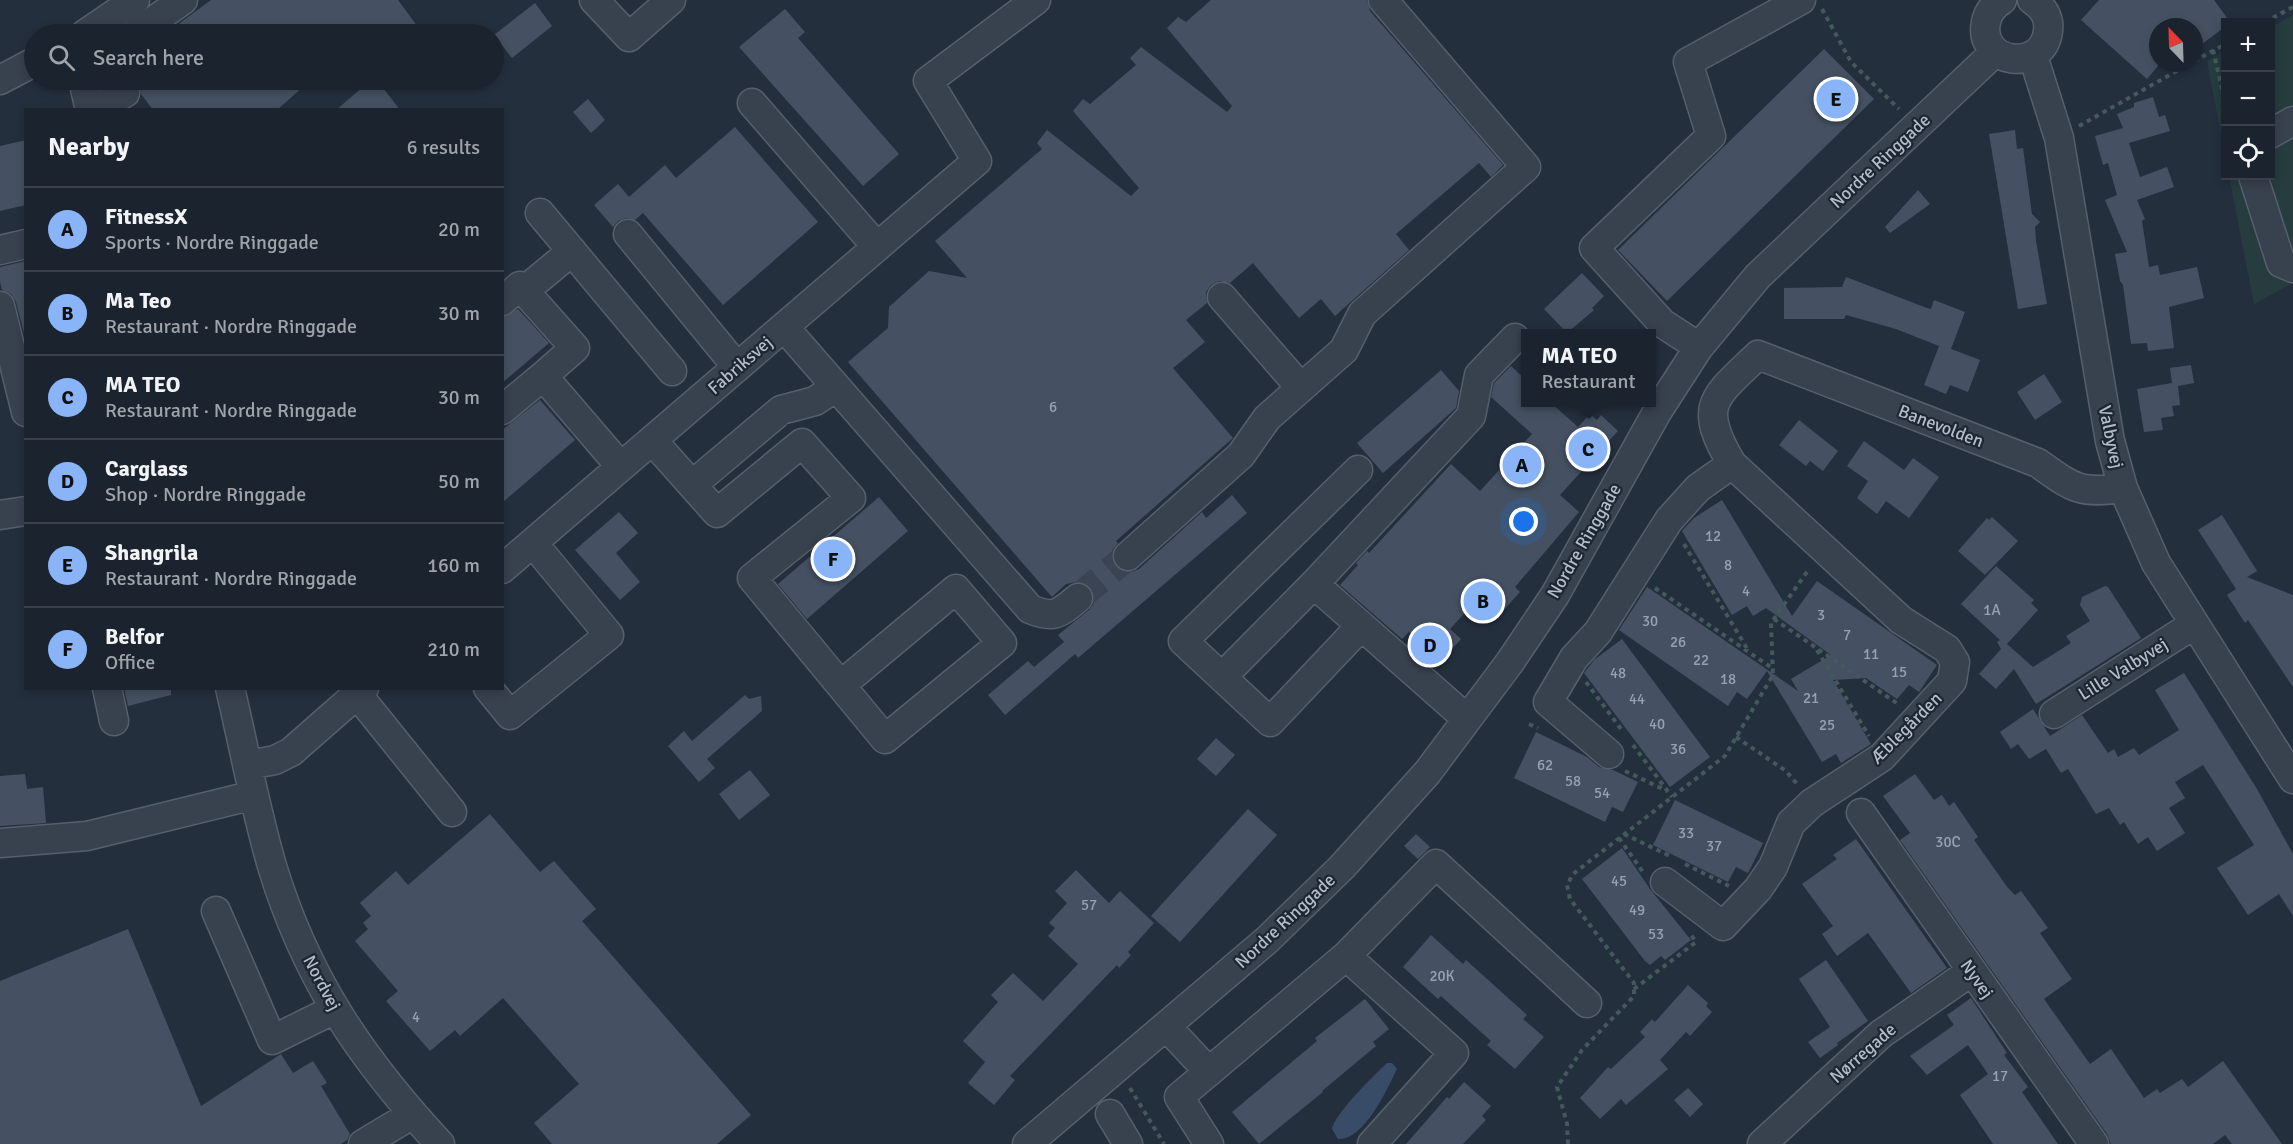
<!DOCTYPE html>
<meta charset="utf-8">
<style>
:root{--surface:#1b232e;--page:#282f3a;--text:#f1f3f6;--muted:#a0a4aa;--line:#39404a;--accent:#8ab4f8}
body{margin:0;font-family:Signika,sans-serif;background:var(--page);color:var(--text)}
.controls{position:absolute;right:18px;top:18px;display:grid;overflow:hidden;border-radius:0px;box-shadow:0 3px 9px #0003}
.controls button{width:54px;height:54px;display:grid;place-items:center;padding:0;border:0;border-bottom:2px solid var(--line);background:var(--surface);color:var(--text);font:30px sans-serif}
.compass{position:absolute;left:2149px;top:18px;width:54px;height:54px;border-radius:50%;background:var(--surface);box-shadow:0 3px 9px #0003;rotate:337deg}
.you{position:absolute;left:1524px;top:522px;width:21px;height:21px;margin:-15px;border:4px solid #fff;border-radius:50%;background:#1a73e8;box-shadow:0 0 0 9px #1a73e833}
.badge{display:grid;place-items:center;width:39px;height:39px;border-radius:50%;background:var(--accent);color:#111;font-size:20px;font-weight:700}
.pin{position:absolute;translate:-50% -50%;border:3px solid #fff;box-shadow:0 2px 6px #0006}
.popup{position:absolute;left:1521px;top:329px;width:135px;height:78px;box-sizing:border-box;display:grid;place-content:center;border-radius:0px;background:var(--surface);filter:drop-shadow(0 2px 4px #0005);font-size:20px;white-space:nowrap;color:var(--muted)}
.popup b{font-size:22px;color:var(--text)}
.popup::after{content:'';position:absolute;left:50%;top:100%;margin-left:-12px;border:12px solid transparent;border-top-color:var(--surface)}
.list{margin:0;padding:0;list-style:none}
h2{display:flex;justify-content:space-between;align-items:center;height:78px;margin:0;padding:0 24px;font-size:26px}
h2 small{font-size:20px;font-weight:400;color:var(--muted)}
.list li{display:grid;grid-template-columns:39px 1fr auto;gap:18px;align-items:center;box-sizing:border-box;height:84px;padding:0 24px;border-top:2px solid var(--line)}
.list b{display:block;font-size:22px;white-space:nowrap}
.list p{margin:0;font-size:20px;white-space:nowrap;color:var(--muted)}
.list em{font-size:20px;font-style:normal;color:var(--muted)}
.icon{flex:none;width:33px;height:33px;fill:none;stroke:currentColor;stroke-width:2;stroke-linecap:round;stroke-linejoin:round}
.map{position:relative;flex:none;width:2293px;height:1144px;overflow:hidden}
.search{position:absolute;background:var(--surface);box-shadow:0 3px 9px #0003;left:24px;top:24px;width:480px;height:66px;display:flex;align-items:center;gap:15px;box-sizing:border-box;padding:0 21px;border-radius:33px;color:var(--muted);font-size:22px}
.panel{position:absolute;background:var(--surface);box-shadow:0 3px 9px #0003;left:24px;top:108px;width:480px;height:582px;border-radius:0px}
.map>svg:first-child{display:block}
.green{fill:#263c3f}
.water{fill:#394c67}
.building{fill:#455162}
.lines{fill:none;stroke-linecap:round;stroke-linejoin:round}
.minor-tunnel{stroke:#3a4453;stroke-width:28;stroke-dasharray:28 14;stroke-linecap:butt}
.minor-casing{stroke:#565f6c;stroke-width:31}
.path{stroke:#44595c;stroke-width:4;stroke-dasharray:4.5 4.5;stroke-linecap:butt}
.minor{stroke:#38414e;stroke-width:28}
.labels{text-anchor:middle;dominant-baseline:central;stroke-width:4.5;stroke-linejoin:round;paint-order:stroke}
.number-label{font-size:15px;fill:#98a1af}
.street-label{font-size:18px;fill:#b4bcc9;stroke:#1d2633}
</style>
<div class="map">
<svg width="2293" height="1144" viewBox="0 0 2293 1144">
<rect width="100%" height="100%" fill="#242f3e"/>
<path class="green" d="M2293,15V283L2254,304L2229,176H2270L2271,27Z
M2225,51V156L2207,61Z"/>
<path class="water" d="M1387,1063H1392L1397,1069C1387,1089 1364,1141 1338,1139L1332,1129C1333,1116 1375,1074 1387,1063Z"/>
<path class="building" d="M211,0H398L423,34H165Z
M1211,0H1367L1370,11L1503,165L1491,177L1479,163L1396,234L1409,250L1335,316L1321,299L1299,318L1253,263L1230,283L1219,281L1211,285L1206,292L1207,303L1186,320L1205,342L1173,368L1233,438L1116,541L1118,543L1112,551V560L1122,571L1131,572L1139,569L1202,512L1206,518L1232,495L1247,513L1078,658L1075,654L1005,715L988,695L1028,661L1034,667L1064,642L1058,635L1089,610L1094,603V595L1084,583L1076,582L1066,584L1052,597L848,362L888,328L889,307L929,271L967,278L935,241L1042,149L1037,143L1047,130L1131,196L1139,188L1073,111L1083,99L1090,104L1136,65L1130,58L1141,47L1227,112L1232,106L1167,28L1178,17L1186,22Z
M2099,0H2214L2230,22H2226V26L2194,50V27H2158V66L2147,79L2081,20Z
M535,3L552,26L512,58L494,35Z
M785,9L805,32L798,38L899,154L863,186L739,47Z
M1824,49L1874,99L1667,301L1618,250Z
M142,80H311L277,110H153L141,94Z
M371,80H377L400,110H336Z
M2153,97L2159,117L2165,115L2170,131L2129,143L2140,177L2167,167L2174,187L2137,200L2145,219L2142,221L2149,267L2158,265L2160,275L2197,267L2204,298L2169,307L2174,348L2148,351L2147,343L2131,344L2123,285L2120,281L2115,254L2127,252L2105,200L2117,195L2108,163L2103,165L2095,136L2123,128L2117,114L2134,107V103Z
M588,99L605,120L591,133L573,112Z
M735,127L818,222L723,305L643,213L635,220L626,218L618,221L613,227L594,205L618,184L629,197L665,165L676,178Z
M2015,130L2017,149L2023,148L2032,214L2040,222L2035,227L2036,241L2047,304L2018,309L1989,134Z
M26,140V205L0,211V146Z
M1918,190L1930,204L1890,233L1885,227Z
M26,261V341L16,302L11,294L2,290L0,282V267Z
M1582,273L1604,296L1592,308L1594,310L1567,333L1544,309Z
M1846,277L1927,308L1931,309L1934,300L1965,312L1951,349L1980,360L1968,392L1950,385L1946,394L1924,385L1939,346L1896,329L1846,315L1844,319H1784V288L1842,287Z
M518,309L549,343L502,383V317Z
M2191,365L2194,383L2178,386L2180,405L2172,406L2174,416L2161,418L2163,430L2144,432L2137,389L2172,383L2170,368Z
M1511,366L1525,379V402H1550L1578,427L1590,414L1597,420L1601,415L1618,431L1560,495L1579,512L1515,587L1520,592L1494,621L1474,603L1450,629L1461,639L1446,656H1435L1409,632L1402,639L1340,585L1358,565L1356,563L1367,551L1369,553L1451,464L1480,491L1532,434L1491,397L1494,383Z
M1441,370L1459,391L1456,408L1383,473L1357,443Z
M2044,374L2062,402L2035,420L2017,392Z
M540,400L575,440L502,503V430Z
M1799,420L1838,451L1823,471L1810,461L1806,466L1779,445Z
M1864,441L1904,470L1913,458L1939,477L1909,518L1886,501L1877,514L1857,498L1868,481L1847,466Z
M879,497L908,531L807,619L778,584Z
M1722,500L1792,616L1817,581L1937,665L1919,692L1909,685L1897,699L1866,678L1833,680L1871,744L1841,763L1836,754L1822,762L1767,671L1747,699L1737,692L1728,706L1619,630L1647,587L1798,691L1791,679L1831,655L1766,608L1753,616L1747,606L1732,615L1682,531L1694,518Z
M619,512L638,533L616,553L640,582L620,600L575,550Z
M2222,515L2257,571L2247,577L2293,595V687L2248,620L2245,623L2227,595L2236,589L2198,530Z
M1992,517L2018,541L1985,575L1958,551L1987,518L1989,520Z
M1996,566L2034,600L2031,603L2038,610L2007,644L2033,667L2071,643L2066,636L2090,621L2080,605L2082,597L2105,586L2108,587L2141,638L2036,704L2014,669L1996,689L1979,674L2001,649L1997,642L2000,640L1961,604Z
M1622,639L1710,757L1670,787L1584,673L1594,660Z
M2184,673L2257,789L2293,854V916L2279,894L2248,915L2217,868L2254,845L2203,765L2175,782L2185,798L2169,808L2185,833L2157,851L2148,837L2138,844L2124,822L2120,825L2109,808L2096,814L2068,769L2061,773L2046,749L2029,759L2018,744L2011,749L2000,732L2033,709L2050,736L2082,715L2108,753L2114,749L2118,757L2134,748L2139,755L2179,730L2155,690Z
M124,688H171V695L128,706Z
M745,695L749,699L761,696L762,711L707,759L715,768L699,782L668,746L684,731L692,741Z
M1536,732L1587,757L1599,767L1613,770L1638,782L1623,812L1612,807L1605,822L1514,778Z
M1216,738L1235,755L1216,776L1197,759Z
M750,770L770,795L739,820L719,794Z
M25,774L27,789L43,787L46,823L0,826V776Z
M1915,774L1934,800L1942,795L1949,806L1954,802L1978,837L1974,840L2008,888L2015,895L2021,891L2048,928L2040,933L2072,979L2044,999L2090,1064L2111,1049L2144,1098L2157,1089L2160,1093L2182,1079L2188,1087L2223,1061L2282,1144H2232L2225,1135L2213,1144H2111L2107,1134L1900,840L1910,833L1883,796Z
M1675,800L1763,843L1748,873L1736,867L1728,882L1653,845Z
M1248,809L1277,835L1180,942L1151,916Z
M490,814L540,872L554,861L596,909L582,921L751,1115L717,1144H552L534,1123L579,1084L503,998L460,1036L455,1030L430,1051L386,1001L398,991L355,941L368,929L363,923L371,916L360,903L396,871L408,885Z
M1416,834L1430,847L1418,859L1404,846Z
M1856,839L1947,968L1911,993L1868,933L1837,956L1822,934L1833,926L1802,884L1837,859L1833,855Z
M1622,848L1650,889L1691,940L1665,960L1661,956L1650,965L1645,961L1582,879Z
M1076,870L1109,903L1120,891L1154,923L1128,952L1131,955L1119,968L1117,965L1010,1076L1015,1080L994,1105L968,1083L985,1062L963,1041L998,1002L991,995L1013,973L1043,1001L1078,964L1048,936L1055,928L1049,923L1067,903L1055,891Z
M128,929L201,1106L281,1054L293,1073L313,1061L327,1083L321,1086L350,1134L347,1140L341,1144H0V981Z
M1431,935L1463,964L1466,960L1527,1015L1523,1019L1544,1037L1515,1069L1487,1045L1491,1041L1441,996L1438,999L1403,967Z
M1826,960L1868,1021L1837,1043L1838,1045L1820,1058L1808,1042L1830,1027L1799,979Z
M1688,985L1708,1003L1706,1006L1712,1012L1690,1036L1686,1032L1660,1060L1668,1069L1626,1105L1621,1099L1600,1119L1580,1098L1608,1067L1611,1069L1645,1037L1640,1032L1652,1019L1655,1022Z
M1971,998L2007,1053L2004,1055L2028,1087L2022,1092L2058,1144H1993L1960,1095L1988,1074L1968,1045L1927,1075L1910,1056L1954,1025L1947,1015Z
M1365,999L1389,1029L1373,1042L1376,1046L1322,1091L1323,1092L1259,1144L1232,1112L1317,1041L1315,1038Z
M1464,1082L1491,1106L1482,1116L1486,1120L1463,1144H1406L1447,1097L1449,1099Z
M1688,1088L1703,1104L1690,1117L1674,1100Z"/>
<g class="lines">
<path class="minor-tunnel" d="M1078,598L1128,556"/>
<g class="minor-casing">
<path id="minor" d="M594,0L629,37L671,0
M2002,0C1994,5 1988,12 1986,22C1977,64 2043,74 2048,31C2050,18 2043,7 2032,0
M85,34L135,0
M135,34L183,0
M2033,56L2059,138L2110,441L2123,488L2156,563L2293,779
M0,80L34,62
M83,80L90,110
M752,103L877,247
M94,110L125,93L126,80
M2270,134L2293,121
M2253,176L2281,263L2293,268
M540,213L672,371
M628,234L737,367
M0,250L26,244
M524,291L572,251
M1222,297L1301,388
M502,301L520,286L575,348L543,376
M0,306L26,412
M784,327L1030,609C1054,619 1059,614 1078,598
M1699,347L1662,323L1594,248L1711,136L1688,62L1801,0
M502,410L543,376L621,467
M652,440L717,513L802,443L851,498L752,578L885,739L1002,643L956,589L841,685
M1358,470L1183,641L1270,722L1361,626
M692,485L781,410L815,401L836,387
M0,515L26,511
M1128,556L1241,455L1267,418L1344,350L1362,314L1526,167L1383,0
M502,569L977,161L928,81L1036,0
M1222,677L1314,584
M107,688L114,721
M230,688C244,747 255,808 272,866C306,978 361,1059 440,1144
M488,688L510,715L609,635L533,543
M357,694L452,812
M2054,714L2193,625
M1467,719L1314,584L1471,416L1479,375L1515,338
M1609,754L1548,702L1574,658L1598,632L1669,520L1698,488L1732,464
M249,765L275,760L291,752L364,688
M1861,813L2094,1144
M0,843L87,836L254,795
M1665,882L1723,926L1758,889L1773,867L1791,823L1812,803L1882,757L1952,681L1955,662L1947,649L1901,620L1732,464C1697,405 1713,398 1758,355L2038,463C2073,488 2079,494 2123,488
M216,911L272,1040L335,1009
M1346,956L1454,1053L1372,1144
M1167,1027L1209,1072
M1110,1114L1128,1144
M363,1144L413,1114
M1027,1144L1267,940L1342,867L1427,773L1510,662L1555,595L1657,412L1699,347L1758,276L1995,52
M1209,1144L1179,1097L1346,956L1436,864L1587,1003
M1762,1144L1881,1034L1972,971"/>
</g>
<path class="path" d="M1822,9L1851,62L1899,109
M2265,22L2293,7
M2213,50L2226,106
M2194,61L2226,44
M2079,126L2191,63
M1684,544L1748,650
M1655,588L1772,668
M1774,619L1898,704
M1817,650L1869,736
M1586,682L1621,729
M1529,724L1538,728
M1736,737L1786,771L1797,784
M1633,745L1672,797
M1625,771L1667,791
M1624,834L1670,856
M1619,838L1643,872
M1685,864L1729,886
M1634,989L1696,942L1691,935
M1130,1088L1164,1144
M1568,1144L1567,1124L1557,1087L1582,1050L1634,996V983L1570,899L1567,885L1573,874L1725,756L1773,675L1771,623L1809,569"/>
<use href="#minor" class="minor"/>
</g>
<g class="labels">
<g class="number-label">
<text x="1053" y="407">6</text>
<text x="1713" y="536">12</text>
<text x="1728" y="565">8</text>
<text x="1746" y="591">4</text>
<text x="1992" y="610">1A</text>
<text x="1821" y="615">3</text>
<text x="1650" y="621">30</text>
<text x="1847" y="635">7</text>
<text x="1678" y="642">26</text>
<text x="1871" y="654">11</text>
<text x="1701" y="660">22</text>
<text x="1899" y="672">15</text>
<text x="1618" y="673">48</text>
<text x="1728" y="679">18</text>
<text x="1811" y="698">21</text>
<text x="1637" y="699">44</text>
<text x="1657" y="724">40</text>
<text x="1827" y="725">25</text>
<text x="1678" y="749">36</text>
<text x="1545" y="765">62</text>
<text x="1573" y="781">58</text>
<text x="1602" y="793">54</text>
<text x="1686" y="833">33</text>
<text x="1948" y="842">30C</text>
<text x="1714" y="846">37</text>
<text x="1619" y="881">45</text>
<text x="1089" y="905">57</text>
<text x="1637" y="910">49</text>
<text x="1656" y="934">53</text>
<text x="1442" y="976">20K</text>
<text x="416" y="1017">4</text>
<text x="2000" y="1076">17</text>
</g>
<g class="street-label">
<text transform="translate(1880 161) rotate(-43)">Nordre Ringgade</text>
<text transform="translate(740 365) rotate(-41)">Fabriksvej</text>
<text transform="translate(1941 426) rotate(21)">Banevolden</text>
<text transform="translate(2111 437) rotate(78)">Valbyvej</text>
<text transform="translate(1584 541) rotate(-60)">Nordre Ringgade</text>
<text transform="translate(2123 669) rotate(-32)">Lille Valbyvej</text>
<text transform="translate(1906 728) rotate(-45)">Æblegården</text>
<text transform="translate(1285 921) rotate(-43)">Nordre Ringgade</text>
<text transform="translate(1977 979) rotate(55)">Nyvej</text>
<text transform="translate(322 983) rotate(62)">Nordvej</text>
<text transform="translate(1863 1053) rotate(-41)">Nørregade</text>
</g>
</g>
</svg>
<div class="controls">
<button>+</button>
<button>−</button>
<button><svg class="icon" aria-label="locate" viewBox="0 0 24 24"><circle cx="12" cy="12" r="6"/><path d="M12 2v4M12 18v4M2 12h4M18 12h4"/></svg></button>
</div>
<svg class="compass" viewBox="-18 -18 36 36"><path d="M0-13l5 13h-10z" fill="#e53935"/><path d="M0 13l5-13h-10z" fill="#a0a4aa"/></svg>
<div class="you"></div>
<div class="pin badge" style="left:1522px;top:465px">A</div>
<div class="pin badge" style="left:1483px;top:601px">B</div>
<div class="pin badge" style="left:1588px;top:449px">C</div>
<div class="popup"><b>MA TEO</b>Restaurant</div>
<div class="pin badge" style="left:1430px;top:645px">D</div>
<div class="pin badge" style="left:1836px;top:99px">E</div>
<div class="pin badge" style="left:833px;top:559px">F</div>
<div class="search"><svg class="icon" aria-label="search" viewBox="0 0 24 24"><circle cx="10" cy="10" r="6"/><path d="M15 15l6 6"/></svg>Search here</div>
<section class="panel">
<h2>Nearby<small>6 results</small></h2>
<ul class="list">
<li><span class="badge">A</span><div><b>FitnessX</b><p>Sports · Nordre Ringgade</p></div><em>20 m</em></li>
<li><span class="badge">B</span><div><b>Ma Teo</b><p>Restaurant · Nordre Ringgade</p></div><em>30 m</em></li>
<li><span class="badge">C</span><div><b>MA TEO</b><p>Restaurant · Nordre Ringgade</p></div><em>30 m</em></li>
<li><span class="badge">D</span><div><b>Carglass</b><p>Shop · Nordre Ringgade</p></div><em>50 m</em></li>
<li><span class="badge">E</span><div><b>Shangrila</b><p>Restaurant · Nordre Ringgade</p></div><em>160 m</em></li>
<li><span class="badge">F</span><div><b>Belfor</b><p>Office</p></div><em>210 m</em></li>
</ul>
</section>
</div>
